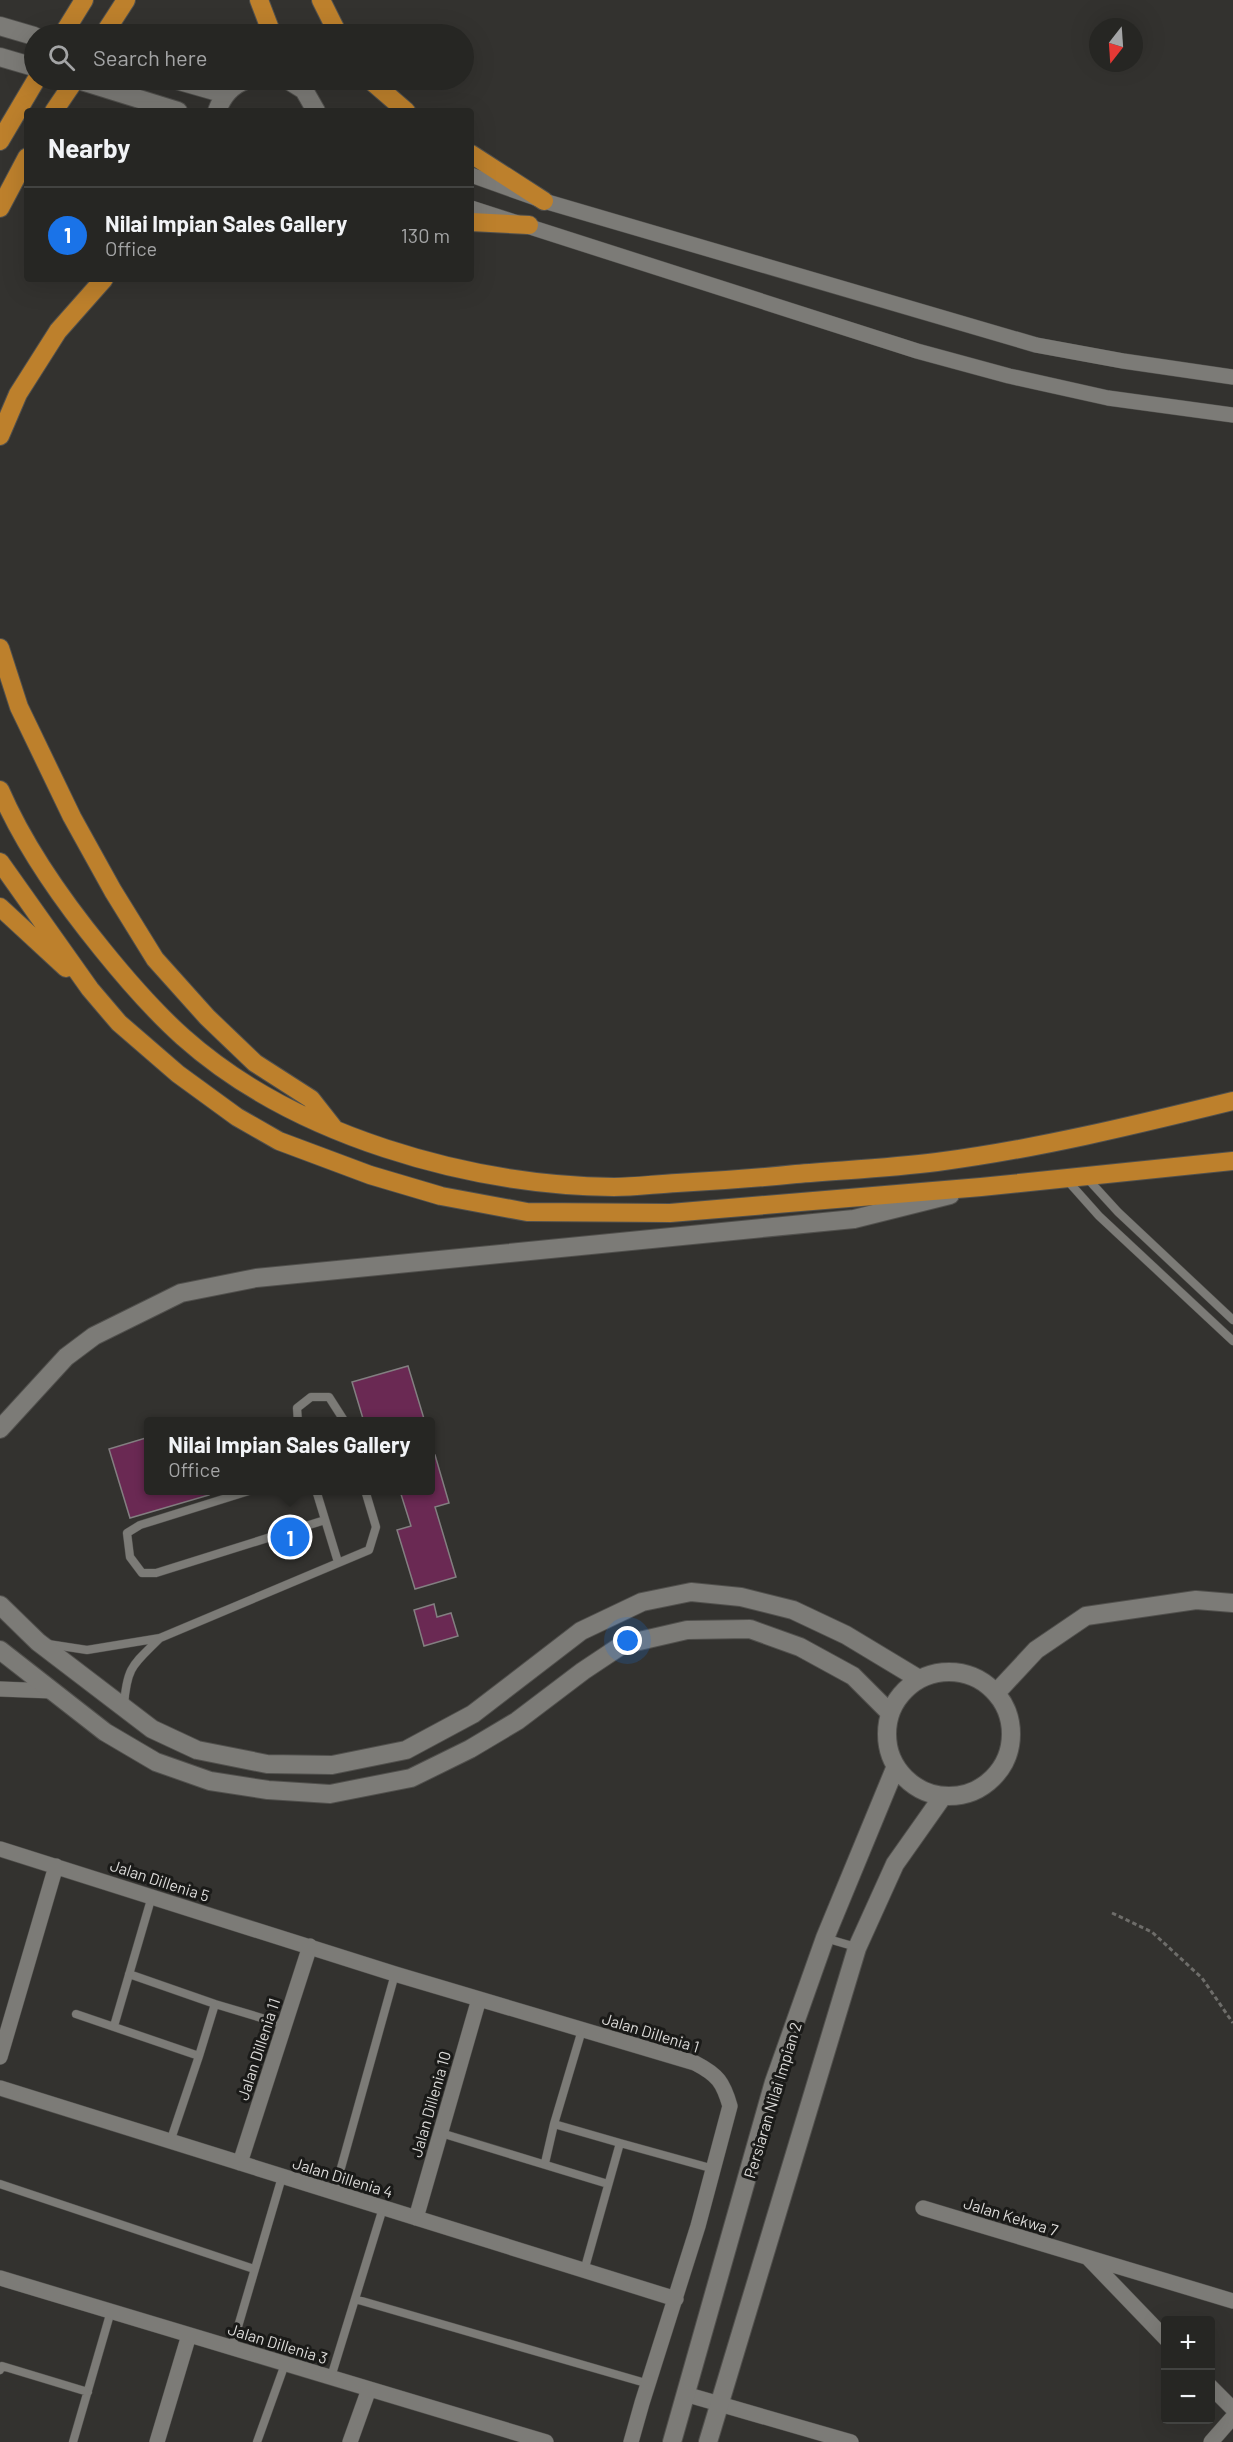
<!DOCTYPE html>
<meta charset="utf-8">
<style>
:root{--surface:#262623;--page:#323230;--text:#f1f3f6;--muted:#a4a5a6;--line:#424341;--accent:#1a73e8}
body{margin:0;font-family:Barlow,sans-serif;background:var(--page);color:var(--text)}
.controls{position:absolute;right:18px;bottom:18px;display:grid;overflow:hidden;border-radius:6px;box-shadow:0 6px 24px #0002}
.controls button{width:54px;height:54px;display:grid;place-items:center;padding:0;border:0;border-bottom:2px solid var(--line);background:var(--surface);color:var(--text);font:30px sans-serif}
.compass{position:absolute;left:1089px;top:18px;width:54px;height:54px;border-radius:50%;background:var(--surface);box-shadow:0 6px 24px #0002;rotate:197deg}
.you{position:absolute;left:628px;top:1641px;width:21px;height:21px;margin:-15px;border:4px solid #fff;border-radius:50%;background:#1a73e8;box-shadow:0 0 0 9px #1a73e833}
.badge{display:grid;place-items:center;width:39px;height:39px;border-radius:50%;background:var(--accent);color:#fff;font-size:20px;font-weight:700}
.pin{position:absolute;translate:-50% -50%;border:3px solid #fff;box-shadow:0 2px 6px #0006}
.popup{position:absolute;left:144px;top:1417px;width:291px;height:78px;box-sizing:border-box;display:grid;place-content:center;border-radius:6px;background:var(--surface);filter:drop-shadow(0 2px 4px #0005);font-size:20px;white-space:nowrap;color:var(--muted)}
.popup b{font-size:22px;color:var(--text)}
.popup::after{content:'';position:absolute;left:50%;top:100%;margin-left:-12px;border:12px solid transparent;border-top-color:var(--surface)}
.list{margin:0;padding:0;list-style:none}
h2{display:flex;justify-content:space-between;align-items:center;height:78px;margin:0;padding:0 24px;font-size:26px}
h2 small{font-size:20px;font-weight:400;color:var(--muted)}
.list li{display:grid;grid-template-columns:39px 1fr auto;gap:18px;align-items:center;box-sizing:border-box;height:96px;padding:0 24px;border-top:2px solid var(--line)}
.list b{display:block;font-size:22px;white-space:nowrap}
.list p{margin:0;font-size:20px;white-space:nowrap;color:var(--muted)}
.list em{font-size:20px;font-style:normal;color:var(--muted)}
.icon{flex:none;width:33px;height:33px;fill:none;stroke:currentColor;stroke-width:2;stroke-linecap:round;stroke-linejoin:round}
.map{position:relative;flex:none;width:1233px;height:2442px;overflow:hidden}
.search{position:absolute;background:var(--surface);box-shadow:0 6px 24px #0002;left:24px;top:24px;width:450px;height:66px;display:flex;align-items:center;gap:15px;box-sizing:border-box;padding:0 21px;border-radius:33px;color:var(--muted);font-size:22px}
.panel{position:absolute;background:var(--surface);box-shadow:0 6px 24px #0002;left:24px;top:108px;width:450px;height:174px;border-radius:6px}
.map>svg:first-child{display:block}
.building{fill:#6a2953;stroke:#837f81;stroke-width:1.5}
.lines{fill:none;stroke-linecap:round;stroke-linejoin:round}
.lane-casing{stroke:#51504d;stroke-width:9}
.street-casing{stroke:#51504d;stroke-width:16}
.secondary-casing{stroke:#51504d;stroke-width:20}
.highway-casing{stroke:#51504d;stroke-width:20}
.path{stroke:#6e6d6a;stroke-width:3;stroke-dasharray:4.5 3;stroke-linecap:butt}
.lane{stroke:#7c7b77;stroke-width:8}
.street{stroke:#7c7b77;stroke-width:15}
.secondary{stroke:#7c7b77;stroke-width:18}
.highway{stroke:#bd802c;stroke-width:18}
.labels{text-anchor:middle;dominant-baseline:central;stroke-width:6;stroke-linejoin:round;paint-order:stroke}
.street-label{font-size:16px;fill:#dcdbd9;stroke:#1a1a18}
</style>
<div class="map">
<svg width="1233" height="2442" viewBox="0 0 1233 2442">
<rect width="100%" height="100%" fill="#33322f"/>
<path class="building" d="M408,1366L425,1422H364L352,1382Z
M149,1437V1491H208L209,1495L130,1518L109,1449Z
M431,1455H435L449,1503L435,1507L456,1577L415,1589L397,1530L411,1526L400,1491H431Z
M434,1604L437,1617L451,1613L458,1636L424,1646L414,1610Z"/>
<g class="lines">
<g class="lane-casing">
<path id="lane" d="M1086,1177L1118,1212L1233,1320
M1066,1179L1099,1216L1233,1341
M298,1422L297,1408L311,1397H329L345,1422
M252,1490L140,1525L127,1533L130,1557L142,1573H156L325,1520
M316,1490L338,1562
M48,1644L87,1650L160,1638L369,1550L376,1527L365,1490
M124,1705C127,1666 133,1665 160,1638
M825,1938L856,1947
M129,1974L215,2004
M76,2014L199,2056L170,2142
M114,2026L152,1896
M582,2030L554,2124L620,2143
M199,2056L215,2004L285,2025
M441,2133L608,2184
M545,2163L554,2124
M0,2184L254,2269
M334,2193L395,1974
M584,2271L620,2143L714,2169
M355,2299L649,2384
M232,2347L282,2177
M0,2370L2,2366L88,2392
M331,2377L383,2208
M73,2442L111,2311
M257,2442L285,2364"/>
</g>
<g class="street-casing">
<path id="street" d="M471,175L544,201L1036,345L1123,361L1233,377
M471,208L917,351L1009,376L1108,398L1233,415
M0,1689L52,1691
M0,1849L395,1974L695,2063C718,2075 723,2082 730,2106L698,2226L642,2403L631,2442
M0,2057L56,1866
M0,2088L676,2299
M240,2163L310,1946
M923,2208L1233,2301
M416,2218L479,1999
M1089,2259L1166,2339
M0,2278L546,2442
M1210,2386L1233,2409
M685,2394L851,2442
M157,2442L189,2335
M350,2442L369,2389
M1211,2442L1233,2417"/>
</g>
<g class="secondary-casing">
<path id="secondary" d="M0,26L34,36
M0,57L34,67
M78,80L178,111
M176,80L225,94
M288,80L304,90L316,111
M217,111C222,97 232,85 246,80
M0,1429L66,1357L94,1336L181,1293L256,1278L854,1219L950,1195
M0,1605L38,1642L152,1729L197,1750L267,1764L332,1765L406,1750L473,1714L581,1631L642,1602L691,1592L741,1597L793,1610L846,1635L919,1679
M0,1650L105,1732L156,1762L210,1781L268,1790L330,1794L411,1778L470,1749L517,1721L583,1671L622,1645L687,1630L750,1629L800,1647L853,1676L890,1713
M887 1734a62 62 0 1 1 124 0a62 62 0 1 1-124 0Z
M996,1693L1036,1650L1086,1616L1196,1600L1233,1603
M672,2442L774,2082L825,1938L896,1766
M708,2442L857,1948L895,1864L943,1796"/>
</g>
<g class="highway-casing">
<path id="highway" d="M259,0L272,34
M321,0L338,34
M63,34L84,0
M104,34L126,0
M291,80V81
M370,80L406,111
M54,111L75,80
M0,141L36,80
M471,154L544,201
M0,208L27,157
M471,222L529,225
M0,436L18,394L58,331L104,279
M0,648L19,707L72,817L113,891L155,959L207,1017L255,1063L311,1099L333,1127
M0,790C25,848 62,900 102,949C127,980 154,1011 183,1037C294,1136 468,1185 614,1187C635,1187 656,1184 677,1183C717,1181 757,1178 796,1174C843,1170 890,1168 937,1162C1037,1149 1135,1125 1233,1101
M0,862L90,989L119,1023L178,1074L237,1117L279,1141L370,1175L441,1196L527,1212L670,1213L981,1187L1233,1161
M0,907L66,968"/>
</g>
<path class="path" d="M1112,1913L1152,1932L1202,1978L1233,2023"/>
<use href="#lane" class="lane"/>
<use href="#street" class="street"/>
<use href="#secondary" class="secondary"/>
<use href="#highway" class="highway"/>
</g>
<g class="labels">
<g class="street-label">
<text transform="translate(160 1880) rotate(18)">Jalan Dillenia 5</text>
<text transform="translate(651 2032) rotate(17)">Jalan Dillenia 1</text>
<text transform="translate(258 2049) rotate(-72)">Jalan Dillenia 11</text>
<text transform="translate(772 2100) rotate(-73)">Persiaran Nilai Impian 2</text>
<text transform="translate(430 2104) rotate(-74)">Jalan Dillenia 10</text>
<text transform="translate(343 2177) rotate(17)">Jalan Dillenia 4</text>
<text transform="translate(1011 2216) rotate(17)">Jalan Kekwa 7</text>
<text transform="translate(278 2343) rotate(17)">Jalan Dillenia 3</text>
</g>
</g>
</svg>
<div class="controls">
<button>+</button>
<button>−</button>
</div>
<svg class="compass" viewBox="-18 -18 36 36"><path d="M0-13l5 13h-10z" fill="#e53935"/><path d="M0 13l5-13h-10z" fill="#a4a5a6"/></svg>
<div class="you"></div>
<div class="pin badge" style="left:290px;top:1537px">1</div>
<div class="popup"><b>Nilai Impian Sales Gallery</b>Office</div>
<div class="search"><svg class="icon" aria-label="search" viewBox="0 0 24 24"><circle cx="10" cy="10" r="6"/><path d="M15 15l6 6"/></svg>Search here</div>
<section class="panel">
<h2>Nearby<small></small></h2>
<ul class="list">
<li><span class="badge">1</span><div><b>Nilai Impian Sales Gallery</b><p>Office</p></div><em>130 m</em></li>
</ul>
</section>
</div>
